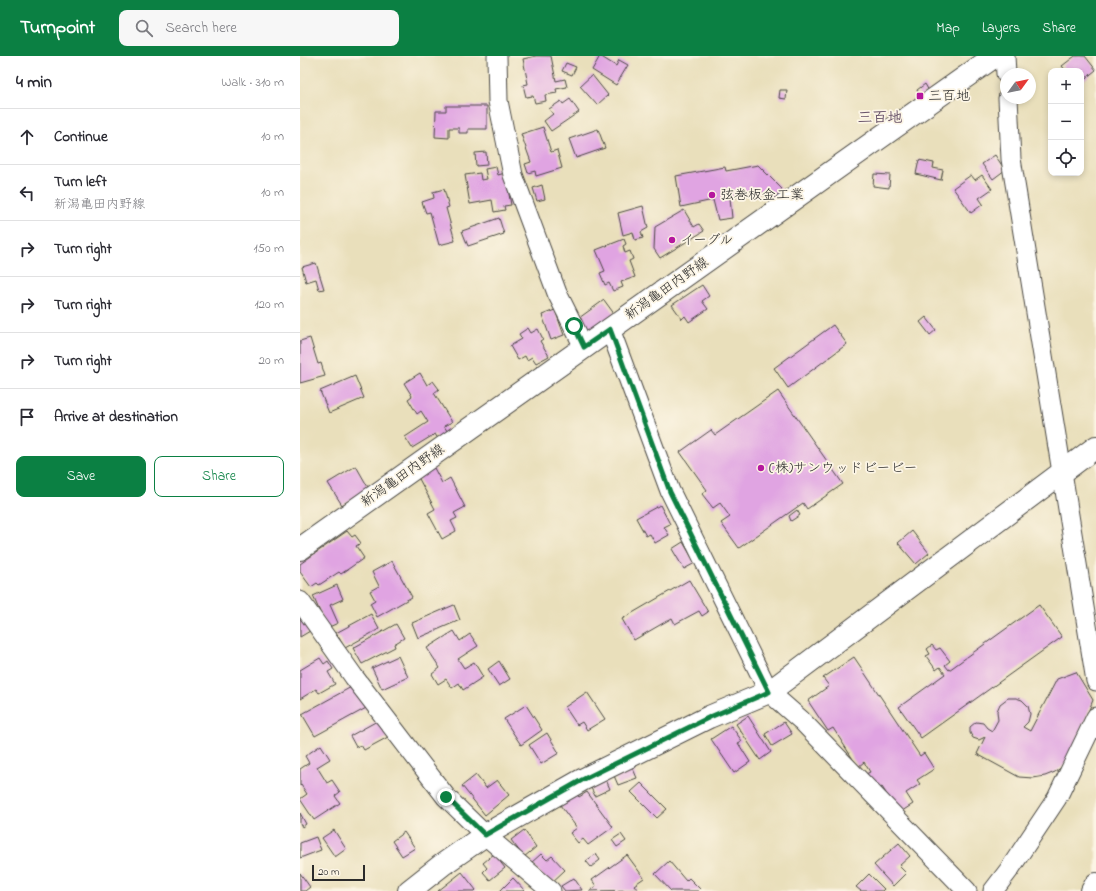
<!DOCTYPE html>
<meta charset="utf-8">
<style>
:root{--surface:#fff;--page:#f7f7f7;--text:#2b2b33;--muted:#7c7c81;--line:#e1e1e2;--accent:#0b8043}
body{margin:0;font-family:"Indie Flower","Klee One",sans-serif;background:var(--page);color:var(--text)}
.controls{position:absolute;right:12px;top:12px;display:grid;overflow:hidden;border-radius:8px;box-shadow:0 2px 6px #0003}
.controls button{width:36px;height:36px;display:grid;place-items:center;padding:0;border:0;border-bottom:1px solid var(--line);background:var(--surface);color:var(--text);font:20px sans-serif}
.compass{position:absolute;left:700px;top:12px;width:36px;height:36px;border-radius:50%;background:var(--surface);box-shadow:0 2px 6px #0003;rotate:57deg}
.scale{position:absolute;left:12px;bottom:10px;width:53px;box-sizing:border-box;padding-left:4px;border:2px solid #2b2b2b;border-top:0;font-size:11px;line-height:14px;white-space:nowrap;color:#2b2b2b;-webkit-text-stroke:3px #fcf5e5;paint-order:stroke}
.stop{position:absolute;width:12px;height:12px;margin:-9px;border:3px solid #0b8043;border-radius:50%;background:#fff}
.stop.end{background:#0b8043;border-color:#fff;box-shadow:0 1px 4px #0008}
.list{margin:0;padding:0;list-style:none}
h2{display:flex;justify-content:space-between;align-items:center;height:52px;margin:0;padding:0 16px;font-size:17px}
h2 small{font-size:13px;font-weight:400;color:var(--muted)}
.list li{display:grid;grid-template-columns:26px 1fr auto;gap:12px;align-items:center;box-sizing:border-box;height:56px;padding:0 16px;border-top:1px solid var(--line)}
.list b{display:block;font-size:15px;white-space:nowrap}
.list p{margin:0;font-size:13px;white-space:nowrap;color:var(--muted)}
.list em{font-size:13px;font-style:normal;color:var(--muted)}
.actions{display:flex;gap:8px;padding:12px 16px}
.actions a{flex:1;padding:9px 0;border:1px solid var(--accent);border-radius:8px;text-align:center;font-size:14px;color:var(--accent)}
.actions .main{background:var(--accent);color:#fff}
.icon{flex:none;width:22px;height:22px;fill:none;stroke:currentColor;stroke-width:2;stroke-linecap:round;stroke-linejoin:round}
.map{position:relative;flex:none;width:796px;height:835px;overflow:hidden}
header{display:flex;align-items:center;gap:24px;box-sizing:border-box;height:56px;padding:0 20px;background:var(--accent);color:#fff}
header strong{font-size:19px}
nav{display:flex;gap:22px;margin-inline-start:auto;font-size:14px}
.search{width:280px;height:36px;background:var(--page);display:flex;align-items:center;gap:10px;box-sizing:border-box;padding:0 14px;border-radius:8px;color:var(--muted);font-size:15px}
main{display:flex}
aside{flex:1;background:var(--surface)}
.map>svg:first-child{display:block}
.building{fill:#e0a4e2}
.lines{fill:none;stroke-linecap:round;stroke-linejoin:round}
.street-casing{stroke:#484641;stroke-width:21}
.secondary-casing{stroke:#484641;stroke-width:24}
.primary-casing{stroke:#484641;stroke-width:24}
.street{stroke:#fff;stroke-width:19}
.secondary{stroke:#fff;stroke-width:22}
.primary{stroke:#fff;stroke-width:22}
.route{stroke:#0b8043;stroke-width:5}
.poi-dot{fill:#b5179e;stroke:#fcf5e5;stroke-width:1.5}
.labels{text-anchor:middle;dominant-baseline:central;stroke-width:3.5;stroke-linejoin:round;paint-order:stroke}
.poi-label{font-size:14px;fill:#2b2b2b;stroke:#fcf5e5;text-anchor:start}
.street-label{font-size:14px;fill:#2b2b2b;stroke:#fcf5e5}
.neighbourhood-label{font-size:15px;font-weight:bold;fill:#6a556b;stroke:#fcf5e5}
</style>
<header>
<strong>Turnpoint</strong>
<div class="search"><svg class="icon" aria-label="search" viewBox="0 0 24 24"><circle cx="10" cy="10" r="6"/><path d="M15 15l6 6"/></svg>Search here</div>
<nav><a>Map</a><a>Layers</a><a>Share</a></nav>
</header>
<main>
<aside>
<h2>4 min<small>Walk · 310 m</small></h2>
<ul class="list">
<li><svg class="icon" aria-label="ahead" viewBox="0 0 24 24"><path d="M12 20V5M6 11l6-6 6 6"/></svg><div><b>Continue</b></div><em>10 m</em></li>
<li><svg class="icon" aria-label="left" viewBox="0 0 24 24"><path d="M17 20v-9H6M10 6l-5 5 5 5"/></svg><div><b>Turn left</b><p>新潟亀田内野線</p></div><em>10 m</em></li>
<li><svg class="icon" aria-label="right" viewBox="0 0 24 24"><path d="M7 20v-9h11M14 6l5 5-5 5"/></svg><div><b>Turn right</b></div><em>150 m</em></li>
<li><svg class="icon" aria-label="right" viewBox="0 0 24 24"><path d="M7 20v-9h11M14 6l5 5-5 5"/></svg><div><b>Turn right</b></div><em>120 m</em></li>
<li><svg class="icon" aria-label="right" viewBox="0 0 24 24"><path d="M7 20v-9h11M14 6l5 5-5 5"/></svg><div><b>Turn right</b></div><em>20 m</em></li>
<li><svg class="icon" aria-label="arrive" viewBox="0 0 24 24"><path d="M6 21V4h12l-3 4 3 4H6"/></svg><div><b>Arrive at destination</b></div></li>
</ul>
<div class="actions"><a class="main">Save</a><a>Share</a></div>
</aside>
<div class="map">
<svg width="796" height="835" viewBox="0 0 796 835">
<rect width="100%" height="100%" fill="#fcf5e5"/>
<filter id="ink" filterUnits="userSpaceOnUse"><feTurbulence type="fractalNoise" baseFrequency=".025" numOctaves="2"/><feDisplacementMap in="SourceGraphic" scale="8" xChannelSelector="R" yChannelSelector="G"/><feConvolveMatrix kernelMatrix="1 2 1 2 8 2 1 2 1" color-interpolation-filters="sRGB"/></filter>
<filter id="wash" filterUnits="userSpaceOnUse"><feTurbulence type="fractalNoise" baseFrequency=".012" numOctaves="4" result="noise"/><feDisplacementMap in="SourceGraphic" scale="16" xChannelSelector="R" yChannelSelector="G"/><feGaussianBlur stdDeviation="0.9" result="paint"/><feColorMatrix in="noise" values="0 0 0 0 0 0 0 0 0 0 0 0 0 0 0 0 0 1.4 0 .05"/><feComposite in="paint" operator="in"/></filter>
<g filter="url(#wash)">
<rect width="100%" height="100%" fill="#e9dfbb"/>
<g id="blocks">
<path class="building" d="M236,0H251L256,25L265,23L267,31L256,33L257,37L245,39L246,45L235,47L233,40L226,41L223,29L228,28L223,3Z
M300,0L316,10L319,4L328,9L316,29L292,14Z
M775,0H785L796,14L781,26V15H766L762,10Z
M266,7L276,11L272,19L262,15Z
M292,19L308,39L297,49L280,30Z
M625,28L629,35L620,41L617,34Z
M480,34H487L486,43L479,42Z
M270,43L279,56L251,75L244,65L253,58L249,53L261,45L263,48Z
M146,50H187V73H168V77H159V72H149V82L135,81L136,55H146Z
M243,71L251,96L257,94L262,112L236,120L235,115L228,117L225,108L231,106L221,78Z
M298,73L305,92L276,102L269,83Z
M186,96L187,109L176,110L175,97Z
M695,99L705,114L693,123L682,108Z
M619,104L634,107L633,112L643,114L641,124L616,118Z
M458,109L482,133L471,146L462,136L430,142L432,162L418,164L413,144L381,151L376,120L425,111L426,115Z
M196,111L198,119L205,117L211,149L204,150L205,154L194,156L192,144L170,148L165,119L180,117L181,124L187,123L185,113Z
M574,118L590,119L589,132L573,130Z
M671,119L675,124L682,119L692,133L679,142L683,148L671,157L653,132Z
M242,129L245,143L237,145L233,132Z
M144,133L149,151L146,152L155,185L139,189L130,156L126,157L122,146L134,142L133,136Z
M343,150L348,172L341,176L343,182L335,184L333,176L323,179L318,157Z
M384,154L394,171L399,168L404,175L360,202L354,193L355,171Z
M199,162L204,178L168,190L162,175Z
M324,183L326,188L323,190L325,197L330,195L333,203L329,205L335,221L321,226L323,231L313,235L309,227L305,229L300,217L305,215L296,194Z
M16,207L24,233L19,234L16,223L6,226L2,211Z
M402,229L409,240L402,245L408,253L389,266L385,260L382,263L372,249Z
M304,244L315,259L286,278L279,262Z
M255,254L264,279L251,284L242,259Z
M626,261L636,274L630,279L620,266Z
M533,269L547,288L488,332L474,312Z
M228,272L231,277L238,273L243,283L240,285L249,300L236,307L232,301L227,304L225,300L218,304L210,290L222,283L219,278Z
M10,282L18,308L21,307L25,320L0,327V285Z
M120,317L127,329L133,325L139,333L134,337L152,366L144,370L149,378L139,384L135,378L112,392L105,381L128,366L121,355L117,358L108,343L112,340L104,327Z
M55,320L64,342L29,357L20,335Z
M478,335L543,428L507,453L503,447L439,492L421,467L430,461L420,447L413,452L402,438L407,434L380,396L411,374L415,379Z
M56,410L69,433L42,449L28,427Z
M134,412L142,427L150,422L165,451L154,457L157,462L151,465L156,475L142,483L128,457L135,453L118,421Z
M360,449L370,468L364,471L369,479L355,487L350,478L346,480L336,462Z
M497,454L500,459L491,465L489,460Z
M47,475L52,481L55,479L61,487L56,490L64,502L41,518L39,516L19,529L17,527L11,531L0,516V508Z
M612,475L629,497L616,508L598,487Z
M383,486L395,507L384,513L372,493Z
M92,505L112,541L77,561L70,547L75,544L70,535L79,530L72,516Z
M389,524L408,556L402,560L399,555L375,568L372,562L334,584L322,563Z
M37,529L43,543L30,549L38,567L27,572L13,540Z
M154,549L160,564L118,582L112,567Z
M739,549L762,581L621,682L599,651L645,618L640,611L636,614L634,611L626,600L630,598L627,593L632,589L636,594L640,592L650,605L645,609L649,614Z
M71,558L79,573L45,592L36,577Z
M0,560L10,575L0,581Z
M96,568L104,582L94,588L95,591L62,608L53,592Z
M154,575L160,585L170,578L178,590L158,603L164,612L174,606L183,621L163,634L159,627L152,632L146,623L138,628L132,618L140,612L127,592Z
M98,600L108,621L82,633L72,612Z
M554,601L620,700L624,697L634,713L617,724L620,728L606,737L613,748L599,757L582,731L577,734L566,718L570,716L564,706L558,711L533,672L528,675L508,645L529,630L523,622Z
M20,602L24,608L28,605L33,613L28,616L35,628L19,637L16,633L0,643V614Z
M199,605L210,623L199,630L188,613Z
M776,616L793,644L771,699L766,708L755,716L745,720L733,722L719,721L677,698L685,681L679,684L673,682L670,677V671L676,666L683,667L687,672L692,675L698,664L697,655L700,648L708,642H716L722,644L728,650L730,658L728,666L723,671L730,675L757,623Z
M55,629L68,651L15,680L2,658Z
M287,636L305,663L287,674L282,666L277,669L265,651Z
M226,649L242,674L221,689L204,663Z
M448,660L471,696L460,704L436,668Z
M79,664L88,681L64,694L61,689L56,691L50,680Z
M484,666L492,678L472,690L465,678Z
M431,670L442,685L438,687L450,706L434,717L411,683Z
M247,677L259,697L241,708L229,689Z
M21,689L30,703L17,711L27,727L32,724L40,736L35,740L40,747L14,764L0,743L7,738L1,729L0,730V713L9,707L5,700Z
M331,708L337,722L318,729L312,715Z
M176,719L186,732L197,724L209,739L185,759L162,730Z
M304,719L310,733L295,740L288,726Z
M341,727L367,753L357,762L331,736Z
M287,736L313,771L288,789L283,783L278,787L270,777L277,772L260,749L276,737L279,741Z
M0,757L6,768L2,771L0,767Z
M34,774L46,793L35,801L22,782Z
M224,774L236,791L224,801L211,784Z
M104,776L115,792L102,800L92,785Z
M321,778L326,785L317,791L312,784Z
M16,781L21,794L0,802V787Z
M599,787L610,800L599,810L606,817L593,830L574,809Z
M194,798L205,812L190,824L183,816L187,812L183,807Z
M241,798L247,804L252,800L265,814L250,828L231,807Z
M296,798L300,804L291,811L286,805Z
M327,799L344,822L334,829L338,834L289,835L296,830L292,824Z
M369,805L386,825L389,822L400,833L398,835H371L355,818Z
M162,816L176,834L175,835H138Z
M0,817L10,831L5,835H0Z
M569,818L584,833L582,835H561L556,831Z
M213,822L225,835H200Z
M274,822L282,834L265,835L261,830Z"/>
</g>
</g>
<g filter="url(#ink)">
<use href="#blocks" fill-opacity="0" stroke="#484641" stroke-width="1"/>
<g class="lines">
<g class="street-casing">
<path id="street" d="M197,0L198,45L213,119L257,237L284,291
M705,0L706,18
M708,42L711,103L796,625
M310,273L370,435L469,636L501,664L667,835
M0,545L54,621L146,741L185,779L251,835
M693,835L709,814L757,742L796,661"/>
</g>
<g class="secondary-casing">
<path id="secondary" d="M109,835L142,809L185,779L282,724L409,661L469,636L796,391"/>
</g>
<g class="primary-casing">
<path id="primary" d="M0,493L695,0
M792,835L796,828"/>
</g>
<use href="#street" class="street"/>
<use href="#secondary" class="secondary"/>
<use href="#primary" class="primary"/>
</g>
</g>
<g class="lines" filter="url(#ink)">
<path class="route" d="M146,741L185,779L282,724L410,661L469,636L370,436L310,273L284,291L274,270"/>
</g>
<g class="poi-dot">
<rect x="616" y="36" width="8" height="8" rx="2"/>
<circle cx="412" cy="139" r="4"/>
<circle cx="372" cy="184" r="4"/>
<circle cx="461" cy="412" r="4"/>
</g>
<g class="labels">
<g class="poi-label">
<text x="628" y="40">三百地</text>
<text x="420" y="139">弦巻板金工業</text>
<text x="380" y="184">イーグル</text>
<text x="469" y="412">(株)サンウッドビービー</text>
</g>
<g class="street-label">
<text transform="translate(367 233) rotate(-35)">新潟亀田内野線</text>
<text transform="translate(103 420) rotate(-35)">新潟亀田内野線</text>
</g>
<g class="neighbourhood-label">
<text x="580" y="62">三百地</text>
</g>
</g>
</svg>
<div class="controls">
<button>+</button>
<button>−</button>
<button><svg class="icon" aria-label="locate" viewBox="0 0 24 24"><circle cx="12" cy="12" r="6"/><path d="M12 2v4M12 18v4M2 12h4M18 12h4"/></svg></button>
</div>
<svg class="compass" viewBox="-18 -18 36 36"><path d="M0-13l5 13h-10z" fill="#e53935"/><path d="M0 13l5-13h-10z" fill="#7c7c81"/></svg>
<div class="scale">20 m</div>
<div class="stop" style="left:274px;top:270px"></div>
<div class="stop end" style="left:146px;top:741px"></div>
</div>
</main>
